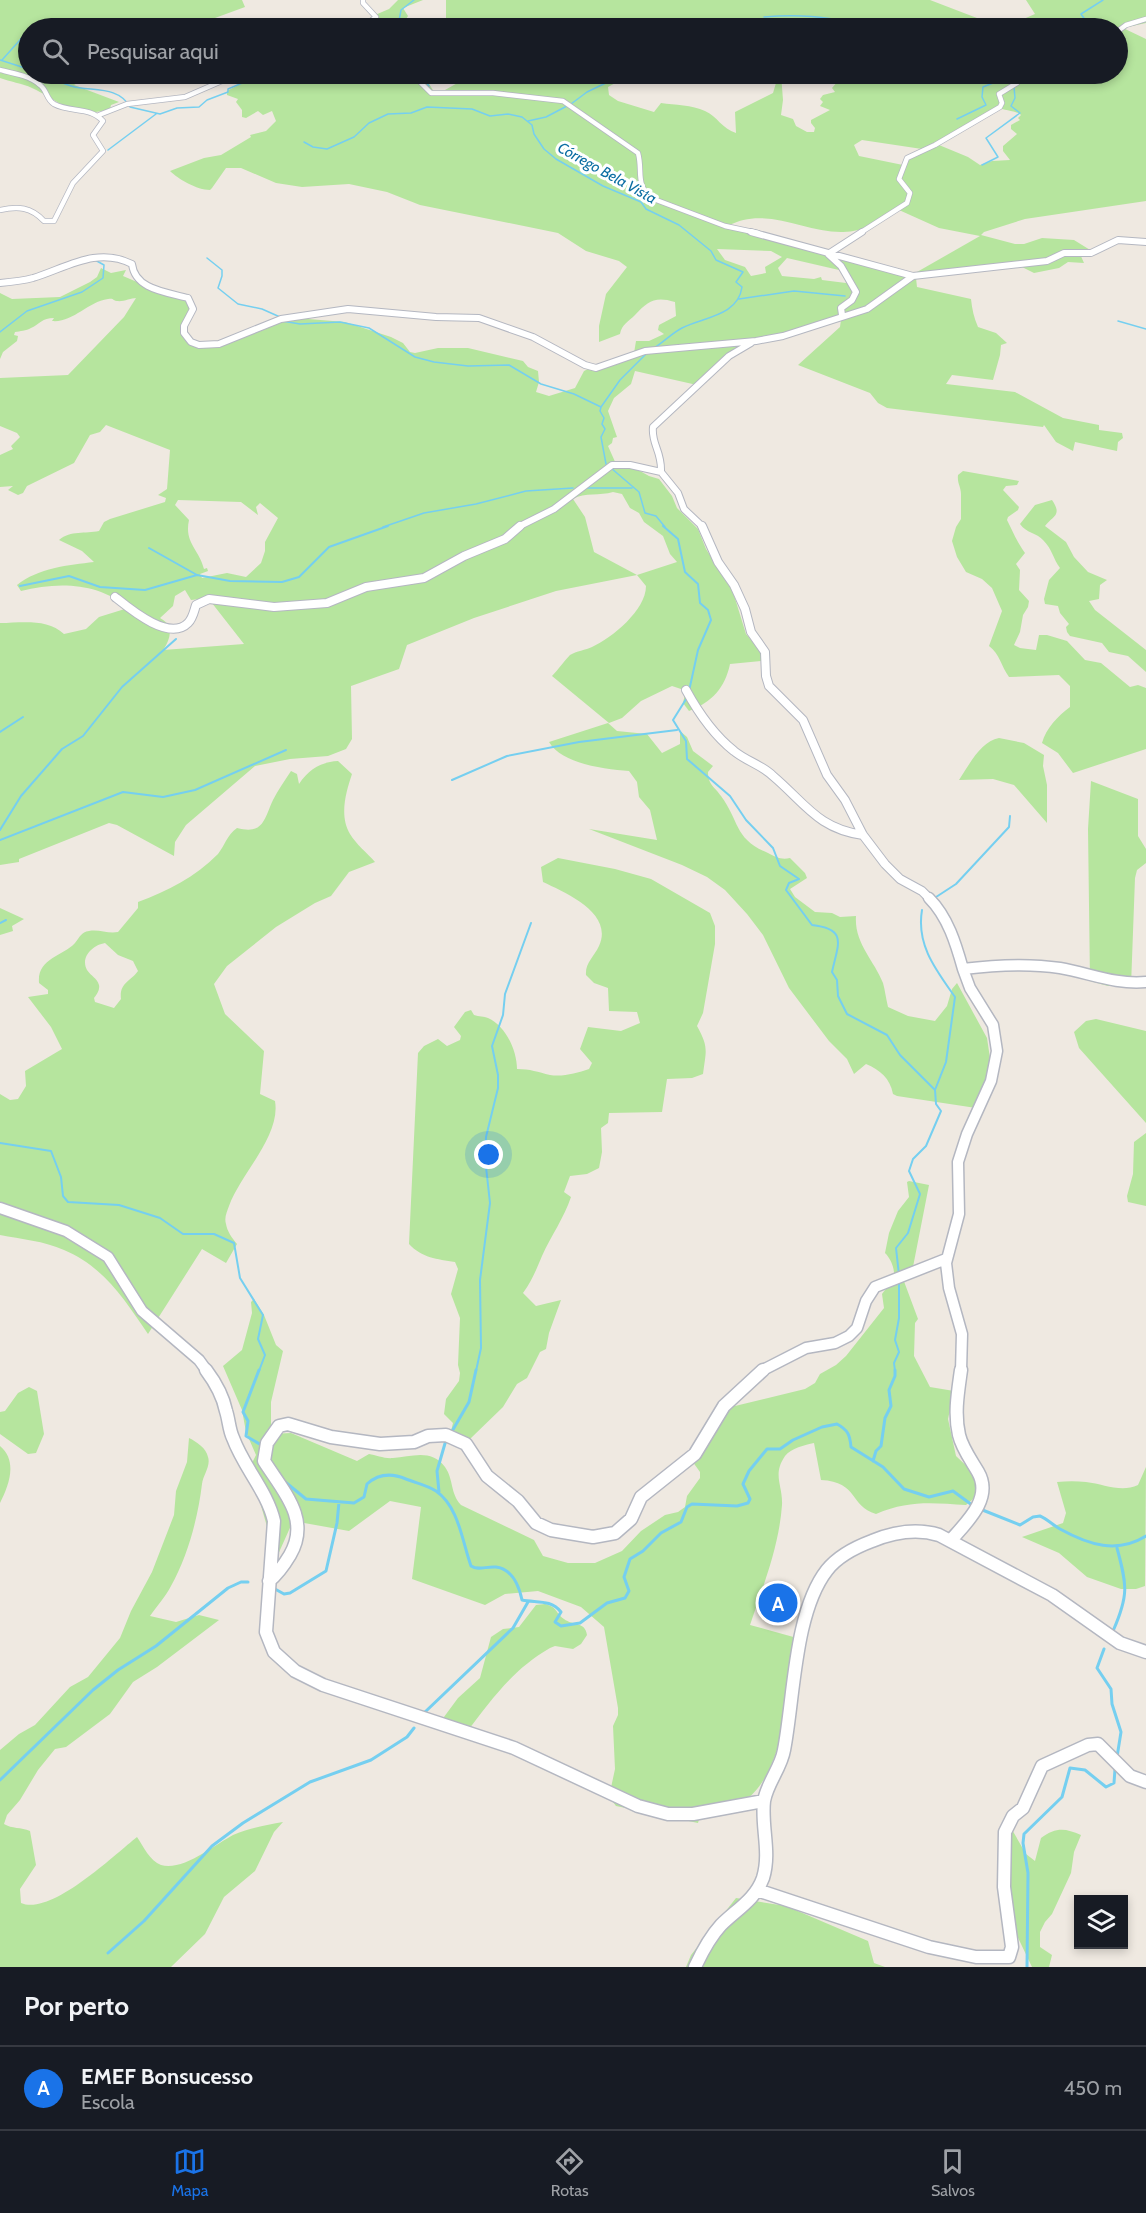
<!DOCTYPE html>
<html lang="pt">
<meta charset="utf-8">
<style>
:root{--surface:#171b24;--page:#242831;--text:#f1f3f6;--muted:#9ea1a6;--line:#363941;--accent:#1a73e8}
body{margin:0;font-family:Cabin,sans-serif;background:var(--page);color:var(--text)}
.controls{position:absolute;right:18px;bottom:18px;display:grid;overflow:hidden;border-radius:0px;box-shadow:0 3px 9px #0003}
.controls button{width:54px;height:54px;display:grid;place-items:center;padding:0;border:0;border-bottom:2px solid var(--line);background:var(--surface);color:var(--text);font:30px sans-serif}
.you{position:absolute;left:489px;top:1155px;width:21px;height:21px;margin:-15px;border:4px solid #fff;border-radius:50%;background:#1a73e8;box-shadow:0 0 0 9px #1a73e833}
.badge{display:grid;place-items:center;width:39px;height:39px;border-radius:50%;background:var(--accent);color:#fff;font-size:20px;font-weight:700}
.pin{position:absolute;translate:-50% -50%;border:3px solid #fff;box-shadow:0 2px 6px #0006}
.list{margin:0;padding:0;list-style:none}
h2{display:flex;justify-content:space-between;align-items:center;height:78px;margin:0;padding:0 24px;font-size:26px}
h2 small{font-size:20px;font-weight:400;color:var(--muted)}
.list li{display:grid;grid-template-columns:39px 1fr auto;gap:18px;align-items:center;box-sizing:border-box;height:84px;padding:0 24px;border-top:2px solid var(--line)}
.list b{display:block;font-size:22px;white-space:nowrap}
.list p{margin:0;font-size:20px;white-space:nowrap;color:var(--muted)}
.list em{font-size:20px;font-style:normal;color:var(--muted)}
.icon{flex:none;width:33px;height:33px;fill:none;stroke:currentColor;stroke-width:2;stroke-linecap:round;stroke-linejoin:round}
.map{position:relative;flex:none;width:1146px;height:1967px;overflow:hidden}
.search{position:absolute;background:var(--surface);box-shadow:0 3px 9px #0003;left:18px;right:18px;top:18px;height:66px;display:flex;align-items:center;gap:15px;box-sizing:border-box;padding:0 21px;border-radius:33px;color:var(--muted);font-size:22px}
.sheet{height:162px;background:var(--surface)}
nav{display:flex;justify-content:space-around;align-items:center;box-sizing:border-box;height:84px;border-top:2px solid var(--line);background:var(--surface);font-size:16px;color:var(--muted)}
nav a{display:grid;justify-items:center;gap:3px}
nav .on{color:var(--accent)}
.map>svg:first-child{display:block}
.green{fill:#b6e59e;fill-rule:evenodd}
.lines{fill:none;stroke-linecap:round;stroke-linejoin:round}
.stream-far2{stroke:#75cff0;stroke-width:1.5}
.stream-far1{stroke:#75cff0;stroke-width:2}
.stream{stroke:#75cff0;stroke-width:3}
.minor-far4-casing{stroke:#b4b7c1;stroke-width:6}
.minor-far3-casing{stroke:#b4b7c1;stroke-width:8}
.minor-far2-casing{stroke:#b4b7c1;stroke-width:10}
.minor-far1-casing{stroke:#b4b7c1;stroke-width:13}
.minor-casing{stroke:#b4b7c1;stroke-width:15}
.minor-far4{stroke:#fff;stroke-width:4.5}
.minor-far3{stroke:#fff;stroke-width:6}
.minor-far2{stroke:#fff;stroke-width:8}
.minor-far1{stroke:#fff;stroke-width:10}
.minor{stroke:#fff;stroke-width:12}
.labels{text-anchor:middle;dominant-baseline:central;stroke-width:6;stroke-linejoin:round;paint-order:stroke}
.far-water-label{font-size:15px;font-style:italic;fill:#0d6fa3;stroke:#fff}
</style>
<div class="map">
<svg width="1146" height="1967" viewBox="0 0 1146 1967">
<rect width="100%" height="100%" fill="#efe9e1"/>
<path class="green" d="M0,0H242L245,7L215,18L216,21L205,28H189L154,20L149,22L148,28H28V74H92L74,85L119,102L111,105L110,109C73,120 62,102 32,88C22,83 10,82 0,78Z
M398,0H423L403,8L408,16L406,19L389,28H369L375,15L389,9Z
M446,0H930L1003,28H663L651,20L635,19L629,28H427L446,22Z
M1026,0H1146V23L1123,28L1146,39V201L1025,219L984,232L981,235L1015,244H1024L1042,238L1074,240L1095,253L1080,254L1084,263L1068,262L1059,268L1034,273L1020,266L916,278L917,287L971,299C972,309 974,318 978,327L996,333L1007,343L1001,345L1000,355L993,380L952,375L946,384L1015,392L1063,418L1099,425V430L1122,433L1123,438L1118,442L1117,451L1075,442L1073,451L1056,442L1044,425L1043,427L887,408L878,403L870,393L798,365L840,327L841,320L743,343L697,385L635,371L631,384L614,398L608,411L617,437L613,438L612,443L608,446L616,464L640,471L649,476L659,479L672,496L677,508L698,529L706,549L733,592L746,634L763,654L761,661L730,664C725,688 712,702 689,711L683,703L685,694L681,689L672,686L641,701L622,718L609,723L552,676C558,670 564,661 570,655C576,651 586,650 592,647C612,638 646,610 646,586L637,575L556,591L474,618L407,645L399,669L351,686L352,739L346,749L328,756L290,759L255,766L186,825L175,842L174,856L117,825L109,823L19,859V862L0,865V623C21,623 47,618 64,634L86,629L99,617L128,608C98,582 57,582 21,591L17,585C38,568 69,565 94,562L82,551L59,540C71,530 85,534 99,531L104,522L110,519L165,502L166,498L158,495L167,489L170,450L106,425L100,432L90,435L74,463L27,486L23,493L18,495L8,490L13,486L0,487V455L13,449L11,446L20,437L17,433L0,426V378L68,375L124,317L136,298C131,298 123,302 117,301C111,300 115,298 108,299C87,302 73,323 52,321L54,318C42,318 40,324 31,328C26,331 20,331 15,332L14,335L18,336L17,341L3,352L0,359V293L12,299L60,297L90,282L97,277L101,268L111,273L126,270L123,276L151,288L182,296L192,305L186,327L187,337L205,346L296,318L345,322L391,337L403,343L410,352L415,353L438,348H468L523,361L528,367L538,371L539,382L536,392L549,396L575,388L584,371L590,368L634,353L636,341H649L664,334L658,330L659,325L676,316L675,302C655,296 648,301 635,315C628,322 622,324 620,334L599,342V326L606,294L627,267L619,261L586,251L558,233L420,205L387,192L349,184L302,187L276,183L241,168H226L212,188L210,190C197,190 178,179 170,171L204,158L221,155L251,137L250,135L266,131L276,121L272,111L263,115L258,111L246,118L242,117V110L236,102L238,99L227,95V91L259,74H429L432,77L426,79L436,95L461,81L454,74H600L597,81L613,79L619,81L608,87L609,95L618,101L654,112L661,103C675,105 692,105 705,111C717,116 722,129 736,133L735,112L773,93L776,83L761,79L756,74H781L783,100L781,115L793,119L796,126L807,132H814L815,128L811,123V120L830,110L820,106L823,102L820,99L823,95L835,92L832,88L844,74H1118V28H1003L1035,14ZM997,107C1005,111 1018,111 1021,115L1018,118L1020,120L1011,125V129L1017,134L1003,146V151L1010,160L992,161L980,165L968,157L939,145ZM862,140L922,149L903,165L859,156L854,145ZM899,210L939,228L980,236L917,272L919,273L901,274L728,226C765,205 805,233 843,232C864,232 881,220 899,210ZM717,249L771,251L782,257L765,267L766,273L751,276L745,267L725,260ZM787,258L839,270L845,274L846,283L822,280L821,277L814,279L782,276L778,268ZM613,492L622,494L630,508L639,513L644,522L663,536L670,554L677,562L637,575L594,552L585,517L573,499C585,492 600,496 613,492ZM178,500L241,502L258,515L256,507L260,503L278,518L265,542V551L261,563L246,577L227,573L202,578L200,574L208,571L207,568L204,569C199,549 184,543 189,520L175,505ZM185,590L191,600L208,598L244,644L163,650C171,639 174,625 160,618L173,606L175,596Z
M963,471L1019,481L1017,485L1006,486L1003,490L1019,507L1018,510L1008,517L1007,520C1013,532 1017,542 1025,553L1016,564L1020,570L1019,590L1029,601L1028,607L1023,615L1020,632L1014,645L1020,648L1036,650L1039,635H1047L1067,641L1085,660L1101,663L1130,687L1138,685L1146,688V749L1073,773L1058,753L1042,743C1046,728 1058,716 1070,707V686L1059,675L1009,677C1001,666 1000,654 989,646L1002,611L992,588L982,579L966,572L957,557L952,541L956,527L961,519C961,511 961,502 961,494C961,487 957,483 958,475Z
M1052,500C1063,516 1052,516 1045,526L1066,542L1074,557L1088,572L1107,580L1100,585L1099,599L1089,601L1095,610L1146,650V672L1128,656L1109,652L1102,643L1070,636L1067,632L1066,627L1069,624L1060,613L1058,606L1045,604L1044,599L1049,580L1060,568C1053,559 1053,550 1043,540C1037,533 1026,533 1020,524L1035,505Z
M608,723L617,731L647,734L662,753L680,744V731L687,737L693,751L713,766L708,772C708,785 715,787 721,796C740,822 734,839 768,853C776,857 781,860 790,858L805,873L807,878L790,889L795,897L815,912L832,913L840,917L856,916C854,943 874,960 883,983C885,990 886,999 888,1007L908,1016L935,1021L947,1006L952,989L957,983L987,1038L991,1065L976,1108L897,1096L893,1094C890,1078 880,1070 866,1064L854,1074L847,1059L829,1041L789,988L763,935L747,914L725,890L707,877L682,865L589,829L657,840L650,810L639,797L637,782L629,771C604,769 562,764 549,742Z
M999,738L1024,743L1044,755L1043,766L1047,785V823L1014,785L993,779L959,780C969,765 981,741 999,738Z
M338,761L352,774C346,792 339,816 350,834C356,844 367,853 375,862L349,872L331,896L315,903L276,927L227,966L214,984L225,1014L264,1051L260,1094L275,1101C281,1136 241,1173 229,1206C227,1212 224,1217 226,1224C227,1231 232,1238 237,1244L226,1263L202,1249L148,1334C125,1300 103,1266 64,1250C44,1241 21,1239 0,1235V1094L10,1100L18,1099L26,1086L25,1071L62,1049L51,1027L28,997L48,994V990L39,983C37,958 62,957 75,943C80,937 81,932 89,931C99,929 108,934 118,932L138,908V902C168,891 195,877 218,854C225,845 227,835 237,828C264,835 264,819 273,800C278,790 285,780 291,771L297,774L299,784C309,769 321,762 338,761ZM105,943L118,955L133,961L138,971C130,982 119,983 121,999L114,1008L95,1002L94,998C97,994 100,990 99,985C97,978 91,976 87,970C80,957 93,945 105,943Z
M1091,781L1138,799V836L1146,849V863L1137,870L1135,878L1131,986H1108L1090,981L1088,829Z
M558,858L615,869L651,879L710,913L715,926V944L703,1013L697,1026C709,1048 706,1050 703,1074L692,1078L667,1079L662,1112L609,1113L608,1123L601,1128L602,1152L599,1168L587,1174L570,1176L564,1192L571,1197C564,1218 551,1236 542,1256C536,1270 532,1281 523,1293L536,1306L561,1300L549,1333L546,1349L540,1352L527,1378L517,1384L503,1407L470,1439L462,1440L450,1435L453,1423L444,1414L446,1399L459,1381L460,1373L458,1365L460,1318L451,1294L458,1269L455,1262C437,1259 422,1258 409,1244L418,1053L424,1046L438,1039L447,1046L460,1040L461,1036L454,1027L465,1012L471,1010L474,1015C479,1017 484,1016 488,1018C506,1026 517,1051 517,1069C530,1069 538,1072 550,1075C563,1077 577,1073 589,1069L592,1063L580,1049L588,1027L621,1031L640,1023L637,1012L609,1011L608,988L594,983L586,975C585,963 594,957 599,946C614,913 566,893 543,882L541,867Z
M0,908L24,919L12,926L13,931L0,935Z
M1096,1019L1146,1031V1123L1079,1048L1074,1032L1086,1021Z
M1146,1133V1206L1128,1202L1127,1196L1133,1174L1134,1142Z
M909,1181L929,1185L912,1272L902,1276L918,1319L915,1323L914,1356L930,1387L954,1391L948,1419L956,1456L975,1474L990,1485L966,1505C932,1503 909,1500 876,1514C849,1506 859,1482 821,1480L814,1443C805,1445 791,1448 785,1456C772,1475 783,1485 782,1505C779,1547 763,1586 750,1625L797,1638C790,1683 785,1775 744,1801C732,1809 713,1812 700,1816L698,1823L616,1806L609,1797L615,1769L613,1726L618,1715V1708L604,1627L581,1607L538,1591L505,1594L485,1605L412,1579L421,1507L390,1501L349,1531L293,1521L272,1568L264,1574L268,1530L250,1467L256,1455L246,1432L242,1410L223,1366L242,1350L252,1313L251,1302L254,1299L264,1315L276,1345L283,1351L271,1402V1434L291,1433L357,1461L369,1454C376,1455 385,1459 393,1458C411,1457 431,1448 445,1467C454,1480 450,1493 461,1505L534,1540L543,1556L568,1563H595L622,1551L641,1531L665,1515L678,1512L685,1507L687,1496L700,1478V1472L690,1458L729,1405L735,1406L805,1389L815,1383L820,1374L836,1365L846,1356L884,1308L882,1294C885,1289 889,1287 892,1282C897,1273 892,1260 885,1253L889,1233L898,1211L909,1197L907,1182Z
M29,1387L37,1391L44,1434L36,1453L28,1454L0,1434V1412L5,1411L18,1393Z
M189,1438C197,1442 206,1448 208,1457C211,1466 203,1475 202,1484C198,1517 188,1556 171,1586C166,1596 157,1606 150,1616L176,1622L199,1615L219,1620L157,1667L133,1682L110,1714L66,1747L55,1749L38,1770L20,1800L7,1815L4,1824C12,1829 21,1827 30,1831L36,1865L20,1889L21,1903C51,1916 113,1856 137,1837C143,1846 150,1861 161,1865C182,1872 216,1844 233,1835C249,1828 266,1825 283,1822L274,1832L255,1871L224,1897L205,1934L171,1967H0V1750L19,1734L35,1725L70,1687L88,1677L120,1638L131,1611L152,1572L174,1515L176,1491L187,1462Z
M0,1446C18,1461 9,1485 0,1503Z
M1146,1467L1145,1586L1136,1589H1121L1087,1577L1059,1553L1022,1537L1063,1523L1066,1513L1057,1482C1067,1481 1077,1481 1086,1482C1104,1484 1121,1493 1138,1485Z
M545,1604C559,1608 554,1612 564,1619C573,1626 585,1621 587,1635L581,1644L573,1649L555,1646L550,1648C512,1670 492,1699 466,1733L441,1721L458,1698L480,1678L491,1637L503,1629L519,1627L536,1605Z
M1007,1821L1026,1854L1035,1861L1041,1838C1056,1827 1065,1828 1081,1835L1074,1852L1071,1873L1052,1914L1045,1922L1040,1932V1947L1052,1955L1049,1967H1032L999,1898L1003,1827Z
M736,1898L786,1906L868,1941L874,1963L885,1967H686L691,1955Z"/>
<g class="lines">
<path class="stream-far2" d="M764,17C799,14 834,16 867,28
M394,28L399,21L401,10L414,0
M1091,28L1081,14L1103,0
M0,60L28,69
M2,60L28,31
M40,74C50,77 61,83 71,86C91,92 118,85 130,107L160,114L177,108L199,107L207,100L228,92V89L254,78L255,74
M419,74L429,86
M1025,74H1036
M1019,83L1030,74
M571,104L587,92L612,80
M957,119L986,105L982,97L983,87L1003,79L1005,74
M528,121L546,117L567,106
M304,142L313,147L327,149L354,137L369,123L388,114L411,113L427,107L472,109L490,116L508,114L522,117L532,125L534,134L544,149L556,159L603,186L641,202L646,209L679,225L711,251L716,260L743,272L736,282L742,287C738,316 704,317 682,328C672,333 664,342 654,348
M108,150L156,114
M982,165L998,157L986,138L1020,113L1011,106L1015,98L1014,87
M207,258L222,270V276L218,288L238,304L262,309L280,317
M739,299L794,291L845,296
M282,321L300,324L340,322L369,328L415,357L434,362L468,366L509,365L541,384L574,394L601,407
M1118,321L1146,329
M0,332L27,311L82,292L103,278L104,265L95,260
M606,464L601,437L605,429L602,424L604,418L600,411L601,407L620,380L648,352
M611,468L639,492L645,513L656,516L665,527
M584,488H632
M383,527L424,513L476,504L526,491L573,488"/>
<path class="stream-far1" d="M663,526L678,539L685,572L698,584L700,603L708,610L711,620L698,650L689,691
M149,548L197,575L230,581L282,582L299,577L329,547L388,526
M20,586L69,576L100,587L145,590L197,575
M688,696L673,720L686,741L687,759L730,796L746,820L773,848L780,866L799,879L789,883L786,890L812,925C848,929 838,944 832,972L837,980L838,996L847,1014L887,1035L900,1055L935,1090L936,1104L941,1111L926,1146L913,1159L909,1171L920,1194L908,1233L896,1248L899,1275
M0,732L23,717
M452,780L507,756L579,742L677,730
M0,830L21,796L62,749L83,736L122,687L176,639
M0,840L123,792L163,797L195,790L286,750
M933,899L956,884L1009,827L1010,816
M922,910C916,945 936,970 955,997L946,1062L935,1090
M0,923L6,920
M0,1143L51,1151L61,1177L63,1196L68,1202L119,1205L160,1218L183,1234H214L234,1243L240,1278L263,1315L258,1339L265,1355L259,1371
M476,1371L481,1348L480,1280L490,1203L485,1158L486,1137L498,1088V1075L492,1046L503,1015L505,994L531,923
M895,1371L894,1363L899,1352L895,1340L899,1318V1281"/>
<path class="stream" d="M259,1370L243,1412L248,1421L246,1436L263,1446
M451,1433L469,1402L476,1370
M873,1461L876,1451L881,1446L885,1418L891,1406L889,1390L895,1376V1370
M284,1481L306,1499L354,1503L364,1497L367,1484C378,1474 392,1473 406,1479C416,1483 427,1485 436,1491C459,1507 462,1541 471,1566C479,1571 486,1566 496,1567C512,1569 519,1586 522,1600C536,1603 551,1599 561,1612L555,1622L561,1626L580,1623L607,1603L625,1598L629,1591L624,1577L630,1559L643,1551L661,1533L681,1522L687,1507L692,1504L737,1506L748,1503L750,1499L743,1484L749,1471L767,1449H780L793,1440L822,1427L837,1424C848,1430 850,1435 851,1447L883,1467L904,1489L929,1497L953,1491L972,1505
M439,1492L437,1471L446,1440
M980,1509L1020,1525L1033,1517L1040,1516C1047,1519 1053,1525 1060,1529C1089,1545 1117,1554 1146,1536
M275,1589L284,1594L290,1593L326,1571L337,1523L339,1502
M1113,1631C1129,1595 1127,1585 1117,1548
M1104,1649L1097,1668L1111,1689L1112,1704L1121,1732L1117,1757
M425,1712L513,1628L528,1602
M0,1780L93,1690L118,1670L156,1646L228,1588L241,1582H248
M108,1953L144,1921L212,1846L243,1823L310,1782L371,1760L407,1737L414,1728
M1027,1967L1028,1873L1023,1843L1024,1834L1062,1797L1070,1768L1085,1770L1106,1787L1114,1783L1115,1769"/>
<g class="minor-far4-casing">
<path id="minor-far4" d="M363,0V3L376,17L368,23L367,28
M1118,31L1126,25L1146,19
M0,70C13,73 30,76 40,85C47,90 46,99 54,104C71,113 89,106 103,121L93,135L103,151L73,183L54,221H44C31,207 18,206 0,210
M412,74L431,93H493L563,101L638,153C643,171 635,184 651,198L725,226L758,233
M99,115L127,104L185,97L238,74
M860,233L907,203L910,193L899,179L907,158L935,145L1000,107L1002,103L999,94L1017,83L1011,74"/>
</g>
<g class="minor-far3-casing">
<path id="minor-far3" d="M751,232L913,276
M0,283C11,282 22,281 33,278C66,268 97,246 132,264C135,290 167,292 188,298L193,309L184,326V333L191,342L199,345L219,344L281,319L348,309L436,317L479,318L533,337L585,365L596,368L645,351L756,341L783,336L867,309L913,276L1047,261L1064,253H1091L1118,240L1146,242
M842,315L841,308L852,300L856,292L841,266L828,254L862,232
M518,527L554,509L612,465H630L661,472
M703,527L684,509L678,493L661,472C662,451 651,444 653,427L729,356L751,343"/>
</g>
<g class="minor-far2-casing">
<path id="minor-far2" d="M702,526L718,562L734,585L745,609L751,632L765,652L766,676L769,686L803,720L827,775L845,800L863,835L885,864L900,879L922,891L931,900
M115,597C130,609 169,642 188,623C193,618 194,611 196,605L209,599L274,607L327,603L366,587L424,578L464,556L505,539L520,526
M686,690C698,712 715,736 734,751C746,761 762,765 773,776C805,803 818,829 863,835"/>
</g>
<g class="minor-far1-casing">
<path id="minor-far1" d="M929,898C948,917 956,944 963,969
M0,1208L66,1231L108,1257L142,1311L199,1360L207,1371
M761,1371L806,1348L835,1343L849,1336L857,1328L866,1301L875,1287L946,1259
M961,1371L962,1334L949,1288L946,1263L959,1214L958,1162L967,1134L991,1081L997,1051L993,1025L970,988L963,969C995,965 1028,963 1060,968C1089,973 1116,985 1146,982"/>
</g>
<g class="minor-casing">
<path id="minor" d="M206,1370C215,1382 223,1396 226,1411C229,1420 229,1430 233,1438C244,1468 267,1491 274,1521L266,1632L274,1652L295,1671L323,1685L514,1748L638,1806L668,1814H693L764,1801
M951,1540C967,1522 993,1498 978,1472C971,1460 962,1448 959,1435C954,1413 958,1392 961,1370
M269,1581C278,1574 284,1565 290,1555C311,1519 283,1491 264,1461L267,1443L279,1426L288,1424L331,1437L380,1444L414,1442L428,1436L446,1435L466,1444L487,1476L518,1501L536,1523L551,1530L593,1537L615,1533L631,1519L641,1497L695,1454L724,1406L763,1370
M757,1890L929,1947L976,1957H1009L1012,1947L1004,1887L1005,1832L1013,1816L1023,1808L1042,1766L1088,1745L1098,1744L1130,1776L1146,1782
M695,1967C702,1952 710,1937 721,1925C737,1909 755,1900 763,1878C771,1852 761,1827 764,1801C767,1783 781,1768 784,1750C794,1699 794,1612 827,1570C838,1556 856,1547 872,1541C894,1532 916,1528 939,1535L1052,1595L1120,1643L1146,1652"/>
</g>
<use href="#minor-far4" class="minor-far4"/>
<use href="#minor-far3" class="minor-far3"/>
<use href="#minor-far2" class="minor-far2"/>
<use href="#minor-far1" class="minor-far1"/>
<use href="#minor" class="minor"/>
</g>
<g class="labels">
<g class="far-water-label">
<text transform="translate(607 173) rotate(29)">Córrego Bela Vista</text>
</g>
</g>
</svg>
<div class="controls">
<button><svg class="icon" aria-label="layers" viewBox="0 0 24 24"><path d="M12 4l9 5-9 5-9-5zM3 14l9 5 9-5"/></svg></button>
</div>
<div class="you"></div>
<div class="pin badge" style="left:778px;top:1603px">A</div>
<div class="search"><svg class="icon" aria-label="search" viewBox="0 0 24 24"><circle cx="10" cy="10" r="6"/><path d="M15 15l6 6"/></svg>Pesquisar aqui</div>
</div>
<section class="sheet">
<h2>Por perto<small></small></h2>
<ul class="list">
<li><span class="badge">A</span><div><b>EMEF Bonsucesso</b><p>Escola</p></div><em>450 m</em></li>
</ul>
</section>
<nav>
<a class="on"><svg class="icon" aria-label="map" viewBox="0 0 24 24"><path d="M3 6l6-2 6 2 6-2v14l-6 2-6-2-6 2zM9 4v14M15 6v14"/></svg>Mapa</a>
<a><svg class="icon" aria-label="directions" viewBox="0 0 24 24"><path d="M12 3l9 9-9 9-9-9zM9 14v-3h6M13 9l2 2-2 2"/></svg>Rotas</a>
<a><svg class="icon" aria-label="saved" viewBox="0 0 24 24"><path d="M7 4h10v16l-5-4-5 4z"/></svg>Salvos</a>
</nav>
